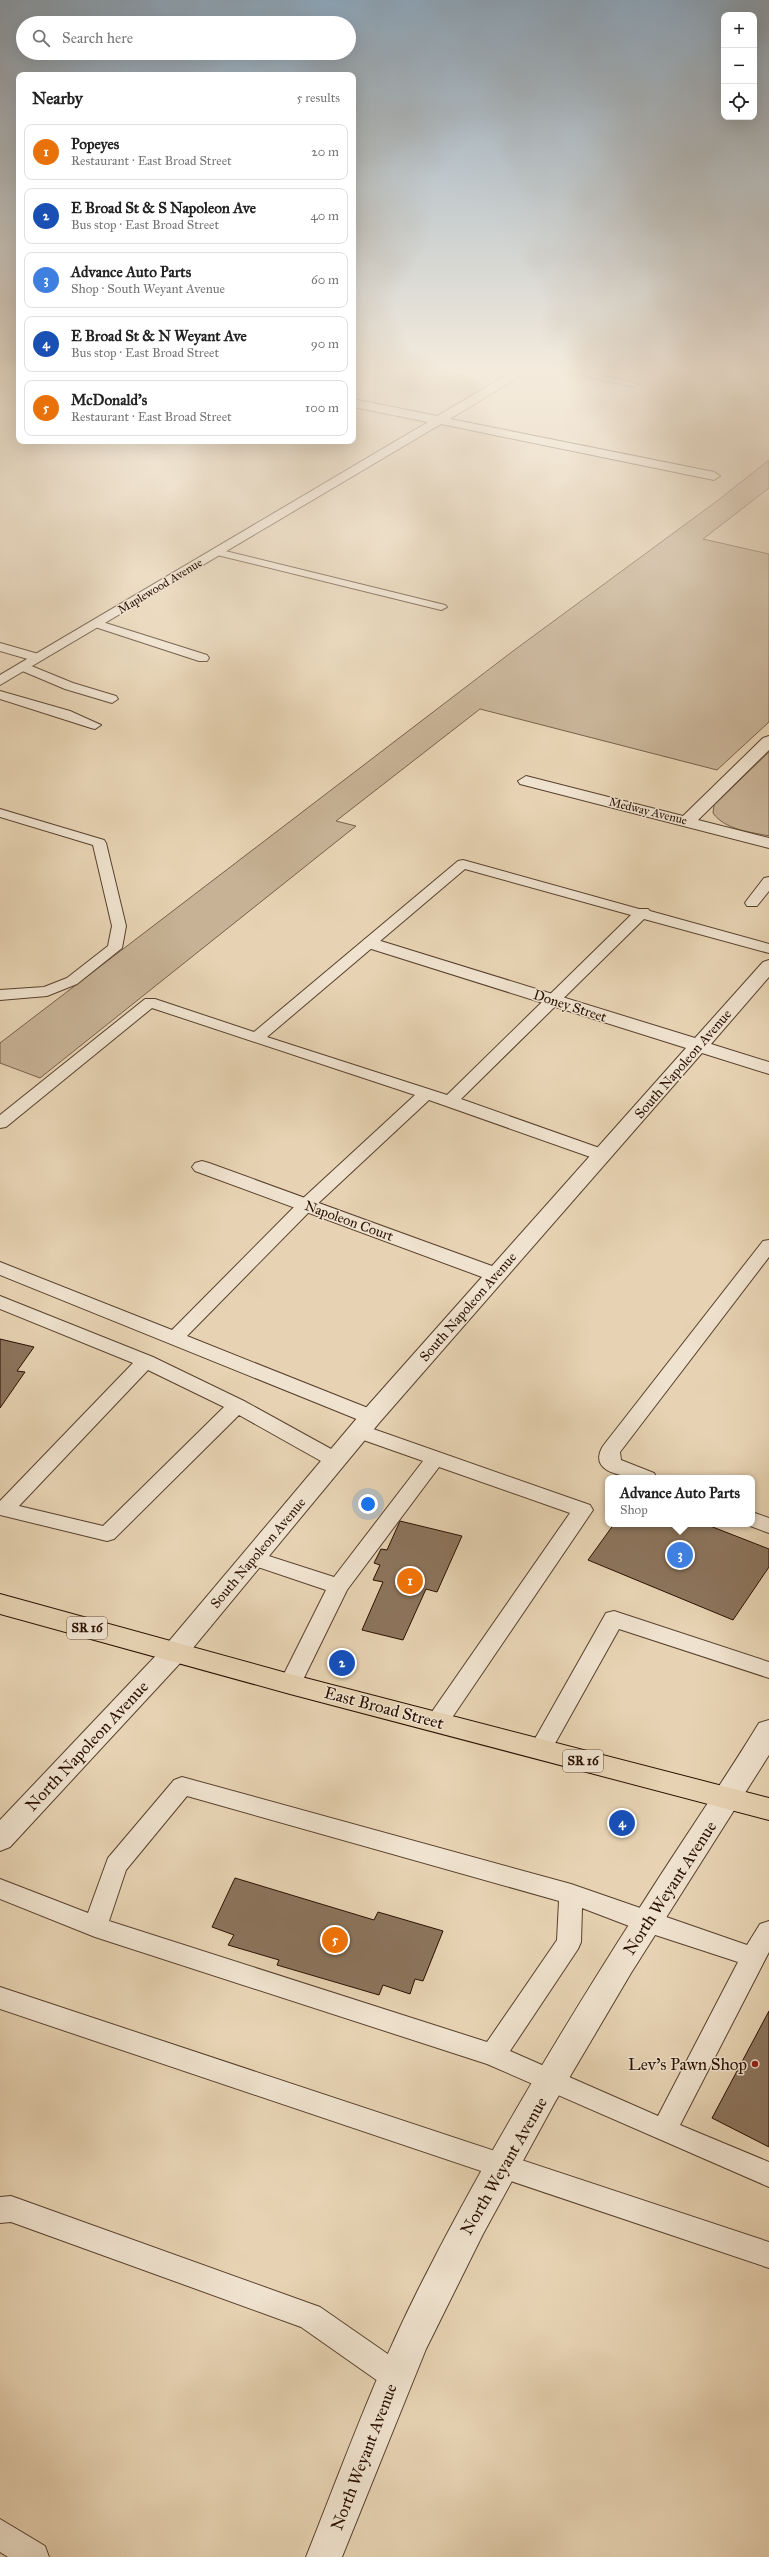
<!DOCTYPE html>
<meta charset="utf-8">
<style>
:root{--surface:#fff;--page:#f2f2f2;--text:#222;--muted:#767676;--line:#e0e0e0;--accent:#0b8043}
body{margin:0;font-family:"IM FELL Great Primer",serif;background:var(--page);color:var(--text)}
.controls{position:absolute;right:12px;top:12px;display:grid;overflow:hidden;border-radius:8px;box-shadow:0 4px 16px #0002}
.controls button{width:36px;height:36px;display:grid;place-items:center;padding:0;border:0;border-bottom:1px solid var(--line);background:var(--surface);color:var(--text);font:20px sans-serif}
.you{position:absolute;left:368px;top:1504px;width:14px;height:14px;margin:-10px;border:3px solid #fff;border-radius:50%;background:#1a73e8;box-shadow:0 0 0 6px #1a73e833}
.badge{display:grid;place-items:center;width:26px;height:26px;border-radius:50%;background:var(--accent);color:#fff;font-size:13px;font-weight:700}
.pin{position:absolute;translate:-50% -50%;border:2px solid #fff;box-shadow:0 1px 4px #0006}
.popup{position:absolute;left:605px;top:1475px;width:150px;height:52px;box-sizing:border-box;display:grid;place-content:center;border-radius:8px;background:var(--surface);filter:drop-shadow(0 1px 3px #0005);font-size:13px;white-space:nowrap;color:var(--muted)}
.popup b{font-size:15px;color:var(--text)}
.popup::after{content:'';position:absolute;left:50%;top:100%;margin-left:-8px;border:8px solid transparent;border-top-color:var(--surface)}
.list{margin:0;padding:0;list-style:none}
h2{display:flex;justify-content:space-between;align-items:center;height:52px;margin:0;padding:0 16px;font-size:17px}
h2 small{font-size:13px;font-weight:400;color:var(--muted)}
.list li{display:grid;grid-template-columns:26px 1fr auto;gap:12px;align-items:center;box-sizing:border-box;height:56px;margin:0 8px 8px;padding:0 8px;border:1px solid var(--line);border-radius:8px}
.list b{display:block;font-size:15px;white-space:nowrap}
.list p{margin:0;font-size:13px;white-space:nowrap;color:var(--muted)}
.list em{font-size:13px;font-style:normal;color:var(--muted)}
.icon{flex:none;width:22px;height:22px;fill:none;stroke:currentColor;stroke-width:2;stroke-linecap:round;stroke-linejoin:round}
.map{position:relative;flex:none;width:769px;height:2557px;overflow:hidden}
.search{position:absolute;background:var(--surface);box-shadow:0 4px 16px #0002;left:16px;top:16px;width:340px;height:44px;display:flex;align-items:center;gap:10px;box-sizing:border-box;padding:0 14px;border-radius:22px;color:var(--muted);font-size:15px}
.panel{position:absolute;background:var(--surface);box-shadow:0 4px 16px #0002;left:16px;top:72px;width:340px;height:372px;border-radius:8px}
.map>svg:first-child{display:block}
.green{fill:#c7b295;stroke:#78604a}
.building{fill:#8c755d;stroke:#290f00}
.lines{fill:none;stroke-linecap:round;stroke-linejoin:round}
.service-casing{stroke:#58402d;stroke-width:2}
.minor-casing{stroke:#58402d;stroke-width:2}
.primary-casing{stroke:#290f00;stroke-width:2}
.service{fill:#efe2ce;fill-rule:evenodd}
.minor{fill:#efe2ce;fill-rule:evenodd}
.primary{fill:#e7d3b3;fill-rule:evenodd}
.poi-dot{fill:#8f2418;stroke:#efe2ce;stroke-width:1.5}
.labels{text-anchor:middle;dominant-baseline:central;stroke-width:3;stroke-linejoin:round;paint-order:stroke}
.far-street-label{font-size:12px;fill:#290f00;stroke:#efe2ce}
.shield{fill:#efe2ce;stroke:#644e3e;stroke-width:1}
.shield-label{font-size:13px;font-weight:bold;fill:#290f00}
.street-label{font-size:14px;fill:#290f00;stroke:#efe2ce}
.near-street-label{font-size:17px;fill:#290f00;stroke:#efe2ce}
.near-poi-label{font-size:17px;fill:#290f00;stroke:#efe2ce;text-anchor:end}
</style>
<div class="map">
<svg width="769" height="2557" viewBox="0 0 769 2557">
<rect width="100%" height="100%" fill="#e7d3b3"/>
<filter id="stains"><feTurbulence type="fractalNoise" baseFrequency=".005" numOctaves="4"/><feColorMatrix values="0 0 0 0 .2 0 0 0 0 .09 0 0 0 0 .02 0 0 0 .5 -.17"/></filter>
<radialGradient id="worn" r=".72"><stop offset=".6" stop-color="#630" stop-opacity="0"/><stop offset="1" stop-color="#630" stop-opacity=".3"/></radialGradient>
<path class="green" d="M769,460V488L703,539L769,554V722L717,770L480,709L336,821L356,826L40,1078L0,1063V1043L513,651L717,501Z
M769,752V836C751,832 725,830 713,813L714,805Z"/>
<path class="building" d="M0,1339L34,1347L17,1371L25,1372L0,1408Z
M400,1521L462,1536L437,1592L426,1589L403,1640L362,1630L383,1582L373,1580L380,1565L374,1563L381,1549L387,1550Z
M614,1524H705L769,1549V1567L733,1620L588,1560Z
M235,1878L374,1920L378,1912L443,1931L423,1981L415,1979L410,1994L383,1985L379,1995L277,1965L279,1960L228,1945L234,1935L212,1927Z
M769,2011V2147L712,2118Z"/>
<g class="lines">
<g class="service-casing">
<path id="service" d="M551,368H570L639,384L634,387Z
M217,549L445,605L447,607L441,610L213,554L211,552Z
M96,620L207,655L209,658L207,661H199L92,626V622Z
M0,643L42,655L44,658L38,662L0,651Z
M24,663L73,683L116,696L118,699L112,703L65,689L20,670L18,667Z
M0,691L70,711L101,725L95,729L91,728L0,699Z
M0,809L104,840L106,843L126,926L122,948L77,984L47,996L0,1000V990L44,987L67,978L108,946L112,926L93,845L0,817Z
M463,860L639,909H648L650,911L769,944V953L644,919L461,1099L608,1151L610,1155L608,1159H596L429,1100L312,1209L187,1336L378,1412L381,1417L378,1422L371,1424L364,1422L0,1275V1262L172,1330L300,1201L415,1095L152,1008L6,1127L0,1128V1115L145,999H155L254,1032L458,861ZM465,869L631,915L447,1095L267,1037Z
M769,877V891L757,906H747L745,903L747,900L764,878Z
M769,1240V1257L620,1452L621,1460L654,1473L657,1478C640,1478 584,1478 603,1446L763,1241Z
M0,1296L153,1357L244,1401L342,1455L345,1460L342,1465L335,1467L328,1465L239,1415L114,1539L107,1541L0,1515V1501L133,1363L0,1309ZM148,1370L224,1407L103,1526L19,1506Z
M359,1424L590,1505L593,1510L445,1728L437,1731L429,1728L426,1722L429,1716L570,1513L439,1467L347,1590L298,1690L290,1692L282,1690L279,1684L326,1590L246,1563L243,1558L246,1553L253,1551L334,1577L423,1461L352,1436L349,1431L352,1426Z
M752,1512L769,1518V1533L745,1524H752Z
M614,1611L769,1662V1678L619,1629L548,1756L540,1759L532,1756L529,1750L532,1744L606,1613Z
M182,1777L571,1884L747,1945L760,1924L769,1921V1952L680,2125L769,2162V2187L487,2064L95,1937L0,1899V1879L88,1913L108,1858L174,1780ZM187,1796L559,1901L557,1940L487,2042L109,1921L126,1870ZM582,1908L637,1929L738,1962L658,2116L510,2051L578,1949L581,1942Z
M0,1987L769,2242V2268L0,2009Z
M11,2196L320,2307L405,2366L409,2376L405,2386L395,2390L385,2386L301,2327L11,2222L0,2223V2197Z
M0,2519L45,2546L49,2557H8L0,2552Z"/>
</g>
<g class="minor-casing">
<path id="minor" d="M519,368H533L450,419L714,472L720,476L714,480L441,424L0,685V675L428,422L353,407V399L437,416Z
M769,736V750L698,820L769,838V848L520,784L518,781L526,776L683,816L763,738Z
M371,938L695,1038L763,962L769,960V977L711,1044L769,1062V1074L702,1053L379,1423L183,1660L10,1847L0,1851V1820L165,1646L363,1411L482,1277L195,1171L192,1167L195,1163L202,1161L209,1163L492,1266L686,1048L365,947L362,943L365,939Z
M769,1720V1755L631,1973L555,2102L483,2234L426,2349L342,2557H306C342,2467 375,2375 419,2288C484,2159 559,2034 637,1912C677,1848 720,1787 759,1723Z"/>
</g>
<g class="primary-casing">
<path id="primary" d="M0,1594L290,1674L769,1798V1820L290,1694L0,1614Z"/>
</g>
<use href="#service" class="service"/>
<use href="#minor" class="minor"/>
<use href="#primary" class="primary"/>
</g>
<linearGradient id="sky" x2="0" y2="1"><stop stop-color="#8da6ba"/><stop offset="0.51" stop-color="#f4ebdd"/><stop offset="1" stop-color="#f4ebdd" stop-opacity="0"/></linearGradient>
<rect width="769" height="726" fill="url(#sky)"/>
<circle class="poi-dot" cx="755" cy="2064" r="4"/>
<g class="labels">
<g class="far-street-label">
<text transform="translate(160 586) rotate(-31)">Maplewood Avenue</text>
<text transform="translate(648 811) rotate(14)">Medway Avenue</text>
</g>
<g class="shield">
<rect x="67" y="1617" width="40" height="22" rx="3"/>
<rect x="563" y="1750" width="40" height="22" rx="3"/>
</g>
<g class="shield-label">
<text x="87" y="1628">SR 16</text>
<text x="583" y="1761">SR 16</text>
</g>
<g class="street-label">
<text transform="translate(570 1006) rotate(18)">Doney Street</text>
<text transform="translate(683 1064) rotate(-49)">South Napoleon Avenue</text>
<text transform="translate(349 1221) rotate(20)">Napoleon Court</text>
<text transform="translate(468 1307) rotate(-49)">South Napoleon Avenue</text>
<text transform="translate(258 1553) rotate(-50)">South Napoleon Avenue</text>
</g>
<g class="near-street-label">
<text transform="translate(384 1708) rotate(15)">East Broad Street</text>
<text transform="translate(87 1746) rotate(-47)">North Napoleon Avenue</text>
<text transform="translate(670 1888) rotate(-57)">North Weyant Avenue</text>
<text transform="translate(504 2166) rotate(-60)">North Weyant Avenue</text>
<text transform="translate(364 2457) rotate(-69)">North Weyant Avenue</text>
</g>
<g class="near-poi-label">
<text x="747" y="2064">Lev's Pawn Shop</text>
</g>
</g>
<rect width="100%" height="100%" filter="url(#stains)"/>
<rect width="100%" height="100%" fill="url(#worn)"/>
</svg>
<div class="controls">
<button>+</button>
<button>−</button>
<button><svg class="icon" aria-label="locate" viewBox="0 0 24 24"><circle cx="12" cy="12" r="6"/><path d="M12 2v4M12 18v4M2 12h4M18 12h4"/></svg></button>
</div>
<div class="you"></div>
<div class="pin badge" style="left:410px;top:1581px;background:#e8710a">1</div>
<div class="pin badge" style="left:342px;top:1663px;background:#1a4fb4">2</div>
<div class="pin badge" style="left:680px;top:1555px;background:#3f7fe0">3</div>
<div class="popup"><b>Advance Auto Parts</b>Shop</div>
<div class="pin badge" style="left:622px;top:1823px;background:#1a4fb4">4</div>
<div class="pin badge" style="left:335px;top:1940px;background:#e8710a">5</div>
<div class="search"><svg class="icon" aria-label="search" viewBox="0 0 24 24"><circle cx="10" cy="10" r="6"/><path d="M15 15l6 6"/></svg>Search here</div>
<section class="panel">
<h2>Nearby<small>5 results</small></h2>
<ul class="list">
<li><span class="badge" style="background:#e8710a">1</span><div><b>Popeyes</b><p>Restaurant · East Broad Street</p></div><em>20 m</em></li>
<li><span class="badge" style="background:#1a4fb4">2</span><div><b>E Broad St &amp; S Napoleon Ave</b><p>Bus stop · East Broad Street</p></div><em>40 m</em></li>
<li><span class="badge" style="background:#3f7fe0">3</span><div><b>Advance Auto Parts</b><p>Shop · South Weyant Avenue</p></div><em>60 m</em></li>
<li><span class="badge" style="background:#1a4fb4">4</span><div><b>E Broad St &amp; N Weyant Ave</b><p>Bus stop · East Broad Street</p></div><em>90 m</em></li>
<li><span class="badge" style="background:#e8710a">5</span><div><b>McDonald's</b><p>Restaurant · East Broad Street</p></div><em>100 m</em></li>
</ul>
</section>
</div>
